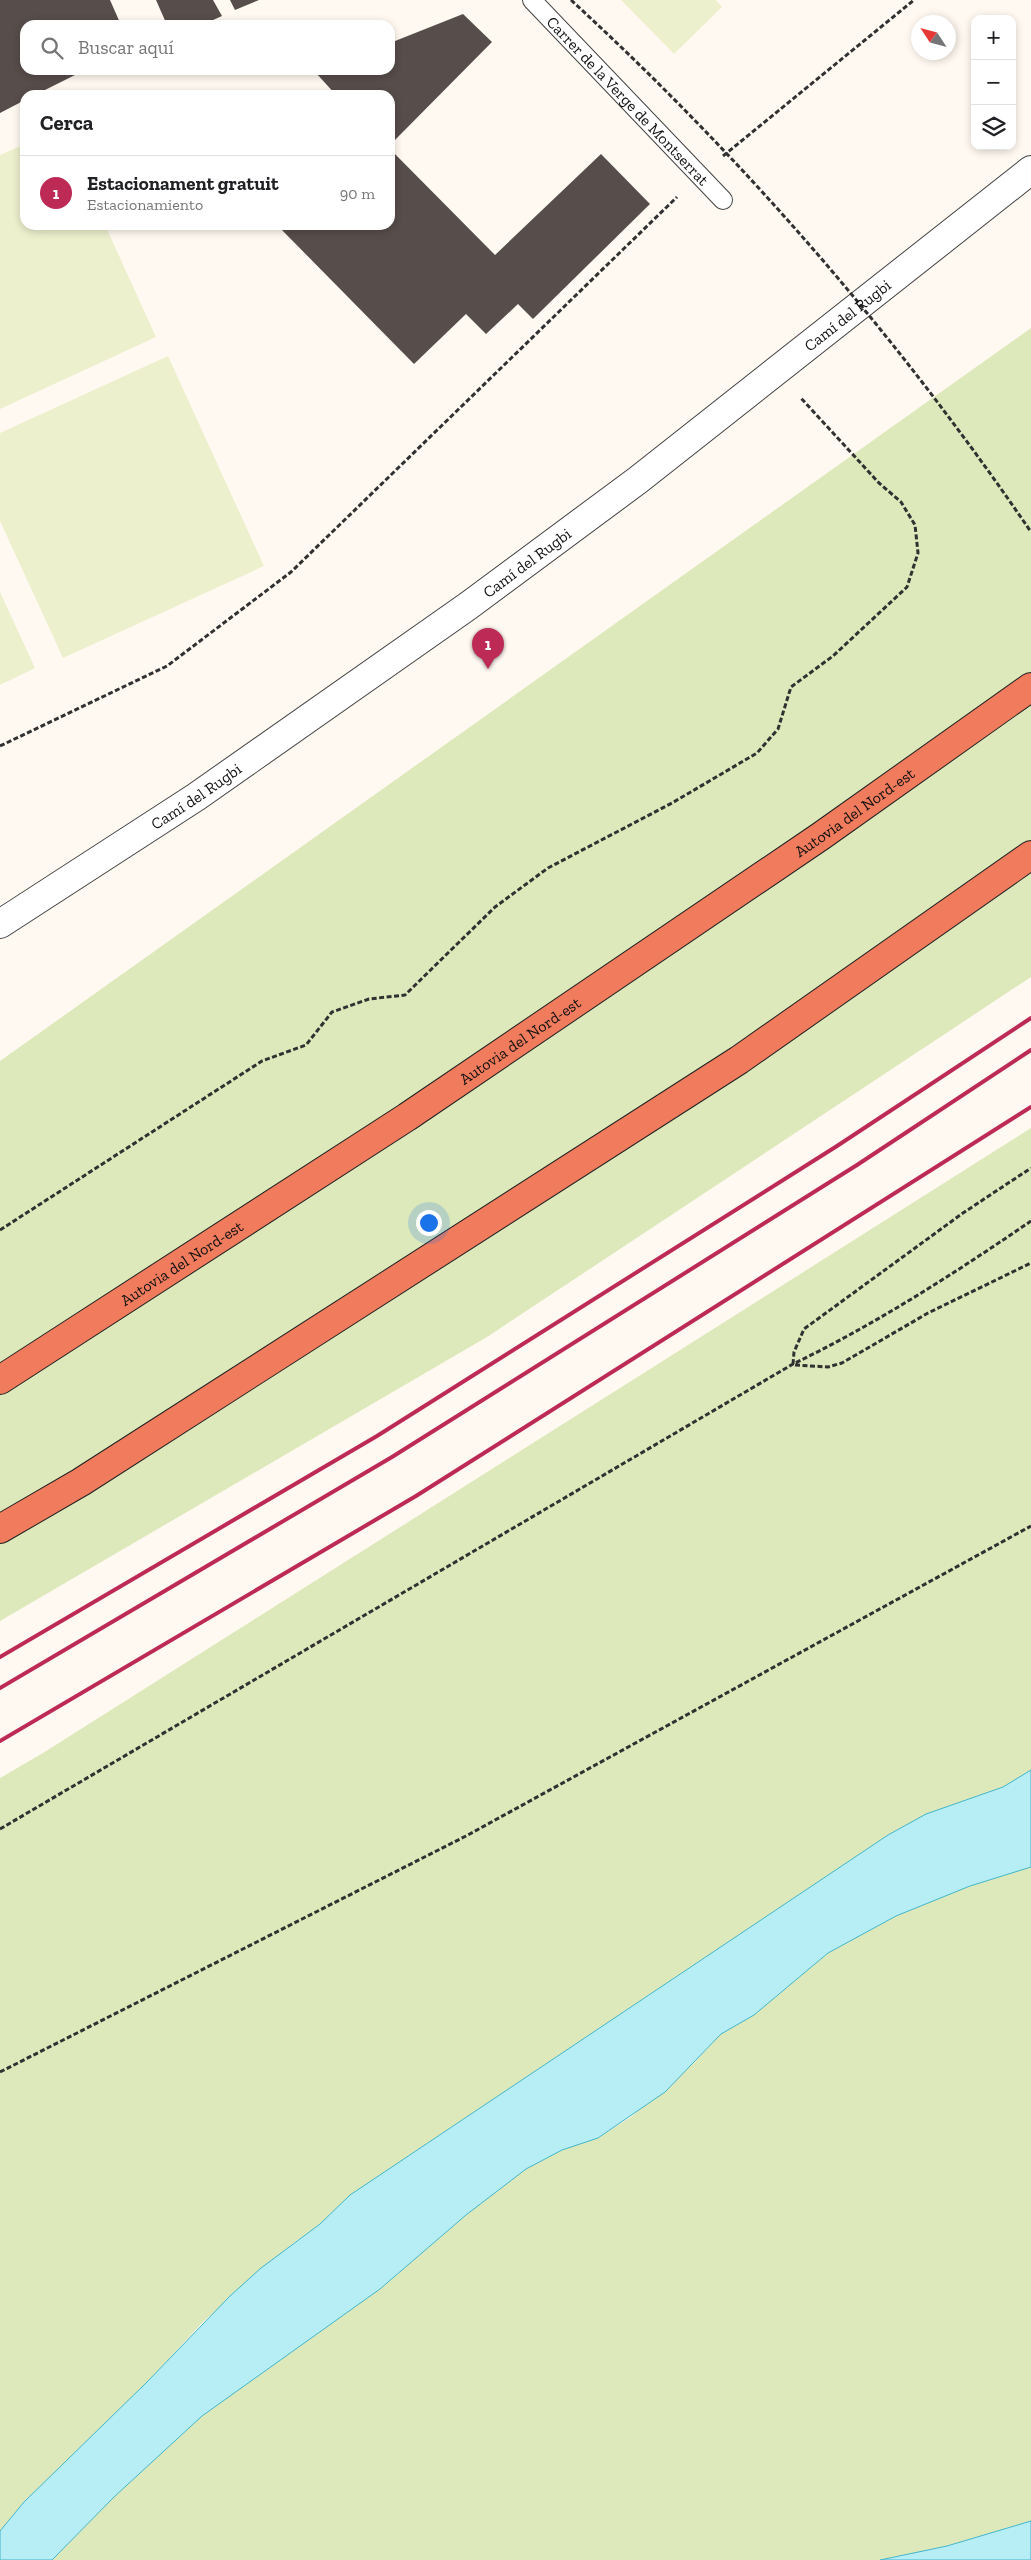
<!DOCTYPE html>
<html lang="es">
<meta charset="utf-8">
<style>
:root{--surface:#fff;--page:#f6f6f6;--text:#202124;--muted:#757577;--line:#e0e0e0;--accent:#bc2a55}
body{margin:0;font-family:"Zilla Slab",serif;background:var(--page);color:var(--text)}
.controls{position:absolute;right:15px;top:15px;display:grid;overflow:hidden;border-radius:10px;box-shadow:0 2px 8px #0003}
.controls button{width:45px;height:45px;display:grid;place-items:center;padding:0;border:0;border-bottom:1px solid var(--line);background:var(--surface);color:var(--text);font:25px sans-serif}
.compass{position:absolute;left:911px;top:15px;width:45px;height:45px;border-radius:50%;background:var(--surface);box-shadow:0 2px 8px #0003;rotate:306deg}
.you{position:absolute;left:428px;top:1222px;width:18px;height:18px;margin:-12px;border:4px solid #fff;border-radius:50%;background:#1a73e8;box-shadow:0 0 0 8px #1a73e833}
.badge{display:grid;place-items:center;width:32px;height:32px;border-radius:50%;background:var(--accent);color:#fff;font-size:16px;font-weight:700}
.pin{position:absolute;translate:-50% -41px;filter:drop-shadow(0 1px 2px #0008)}
.pin::after{content:'';position:absolute;top:26px;width:18px;height:15px;background:inherit;clip-path:polygon(0 0,100% 0,50% 100%)}
.list{margin:0;padding:0;list-style:none}
h2{display:flex;justify-content:space-between;align-items:center;height:65px;margin:0;padding:0 20px;font-size:21px}
h2 small{font-size:16px;font-weight:400;color:var(--muted)}
.list li{display:grid;grid-template-columns:32px 1fr auto;gap:15px;align-items:center;box-sizing:border-box;height:75px;padding:0 20px;border-top:1px solid var(--line)}
.list b{display:block;font-size:19px;white-space:nowrap}
.list p{margin:0;font-size:16px;white-space:nowrap;color:var(--muted)}
.list em{font-size:16px;font-style:normal;color:var(--muted)}
.icon{flex:none;width:28px;height:28px;fill:none;stroke:currentColor;stroke-width:2;stroke-linecap:round;stroke-linejoin:round}
.map{position:relative;flex:none;width:1031px;height:2560px;overflow:hidden}
.search{position:absolute;background:var(--surface);box-shadow:0 2px 8px #0003;left:20px;top:20px;width:375px;height:55px;display:flex;align-items:center;gap:12px;box-sizing:border-box;padding:0 18px;border-radius:15px;color:var(--muted);font-size:19px}
.panel{position:absolute;background:var(--surface);box-shadow:0 2px 8px #0003;left:20px;top:90px;width:375px;height:140px;border-radius:15px}
.map>svg:first-child{display:block}
.green{fill:#dee9bb}
.pitch{fill:#edf0cd}
.water{fill:#b7edf5;stroke:#40b5ca}
.building{fill:#574d4b}
.lines{fill:none;stroke-linecap:round;stroke-linejoin:round}
.service-casing{stroke:#424242;stroke-width:20}
.minor-casing{stroke:#424242;stroke-width:30}
.motorway-casing{stroke:#202020;stroke-width:30}
.path{stroke:#313131;stroke-width:3;stroke-dasharray:5 2.5;stroke-linecap:butt}
.service{stroke:#fff;stroke-width:18}
.minor{stroke:#fff;stroke-width:28}
.motorway{stroke:#f07c5d;stroke-width:28}
.rail{stroke:#bc2a55;stroke-width:4}
.path-bridge{stroke:#313131;stroke-width:3;stroke-dasharray:5 2.5;stroke-linecap:butt}
.labels{text-anchor:middle;dominant-baseline:central;stroke-width:5;stroke-linejoin:round;paint-order:stroke}
.street-label{font-size:16px;fill:#0f0f0f;stroke:#fff}
</style>
<div class="map">
<svg width="1031" height="2560" viewBox="0 0 1031 2560">
<rect width="100%" height="100%" fill="#fff9f1"/>
<path class="green" d="M1031,328V977L487,1337L0,1621V1061Z
M1031,1128V1770L1003,1787L926,1814L888,1835L350,2195L320,2224L292,2244L203,2322L146,2383L24,2502L0,2531V1778L43,1753Z
M1031,1867V2521L947,2546L880,2560H52L114,2497L202,2416L380,2289L466,2215L526,2169L562,2150L598,2138L631,2117L694,2063L721,2034L754,2015L828,1953L896,1916L970,1886Z"/>
<path class="pitch" d="M621,0H716L722,7L674,54Z
M25,144V225H105L156,337L0,409V155Z
M168,356L264,566L63,658L0,521V433Z
M0,592L35,668L0,685Z"/>
<path class="water" d="M1031,1770V1867L970,1886L896,1916L828,1953L754,2015L721,2034L665,2092L598,2138L562,2150L526,2169L466,2215L380,2289L202,2416L114,2497L52,2560H0V2531L24,2502L146,2383L230,2296L261,2268L320,2224L350,2195L888,1835L926,1814L1003,1787Z
M1031,2521V2560H880L947,2546Z"/>
<path class="building" d="M0,0H110L121,25H25V70H85L35,95H25V100L0,113Z
M156,0H213L222,16L202,25H167Z
M230,0H259L235,10Z
M463,14L492,42L390,145V95H336L316,73L324,70H390V43Z
M390,149L495,255L601,154L650,204L533,319L518,304L486,334L466,314L414,364L277,225H390Z"/>
<g class="lines">
<g class="service-casing">
<g id="service">
<path id="s1" d="M532,0L723,200"/>
</g>
</g>
<g class="minor-casing">
<g id="minor">
<path id="s2" d="M0,924L196,797L468,606L638,480L1031,170"/>
</g>
</g>
<g class="motorway-casing">
<g id="motorway">
<path id="s3" d="M0,1380L407,1117L821,836L1031,687"/>
<path d="M0,1529L81,1482L739,1060L1031,855"/>
</g>
</g>
<path class="path" d="M723,156L914,0
M0,746L167,666L291,572L677,197
M0,1230L262,1061L306,1045L332,1012L369,999L405,995L495,907L548,868L672,803L757,753L778,729L791,687L833,656L907,587L918,553L915,525L901,502L879,483L800,397
M793,1364L794,1352L804,1329L963,1213L1031,1168
M795,1365L828,1367L842,1363L928,1313L1031,1263
M0,1829L793,1364C876,1324 955,1273 1031,1221
M0,2072L466,1836L1031,1526"/>
<use href="#service" class="service"/>
<use href="#minor" class="minor"/>
<use href="#motorway" class="motorway"/>
<path class="rail" d="M0,1657L377,1436L837,1146L1031,1018
M0,1688L392,1457L857,1165L1031,1050
M0,1741L416,1496L1031,1107"/>
<path class="path-bridge" d="M571,0C745,160 898,337 1031,532"/>
</g>
<g class="labels">
<g class="street-label">
<text stroke="none"><textPath href="#s1" startOffset="139">Carrer de la Verge de Montserrat</textPath></text>
<text stroke="none"><textPath href="#s2" startOffset="1044">Camí del Rugbi</textPath></text>
<text stroke="none"><textPath href="#s2" startOffset="639">Camí del Rugbi</textPath></text>
<text stroke="none"><textPath href="#s2" startOffset="234">Camí del Rugbi</textPath></text>
<text stroke="none"><textPath href="#s3" startOffset="1026">Autovia del Nord-est</textPath></text>
<text stroke="none"><textPath href="#s3" startOffset="621">Autovia del Nord-est</textPath></text>
<text stroke="none"><textPath href="#s3" startOffset="216">Autovia del Nord-est</textPath></text>
</g>
</g>
</svg>
<div class="controls">
<button>+</button>
<button>−</button>
<button><svg class="icon" aria-label="layers" viewBox="0 0 24 24"><path d="M12 4l9 5-9 5-9-5zM3 14l9 5 9-5"/></svg></button>
</div>
<svg class="compass" viewBox="-18 -18 36 36"><path d="M0-13l5 13h-10z" fill="#e53935"/><path d="M0 13l5-13h-10z" fill="#757577"/></svg>
<div class="you"></div>
<div class="pin badge" style="left:488px;top:669px">1</div>
<div class="search"><svg class="icon" aria-label="search" viewBox="0 0 24 24"><circle cx="10" cy="10" r="6"/><path d="M15 15l6 6"/></svg>Buscar aquí</div>
<section class="panel">
<h2>Cerca<small></small></h2>
<ul class="list">
<li><span class="badge">1</span><div><b>Estacionament gratuit</b><p>Estacionamiento</p></div><em>90 m</em></li>
</ul>
</section>
</div>
